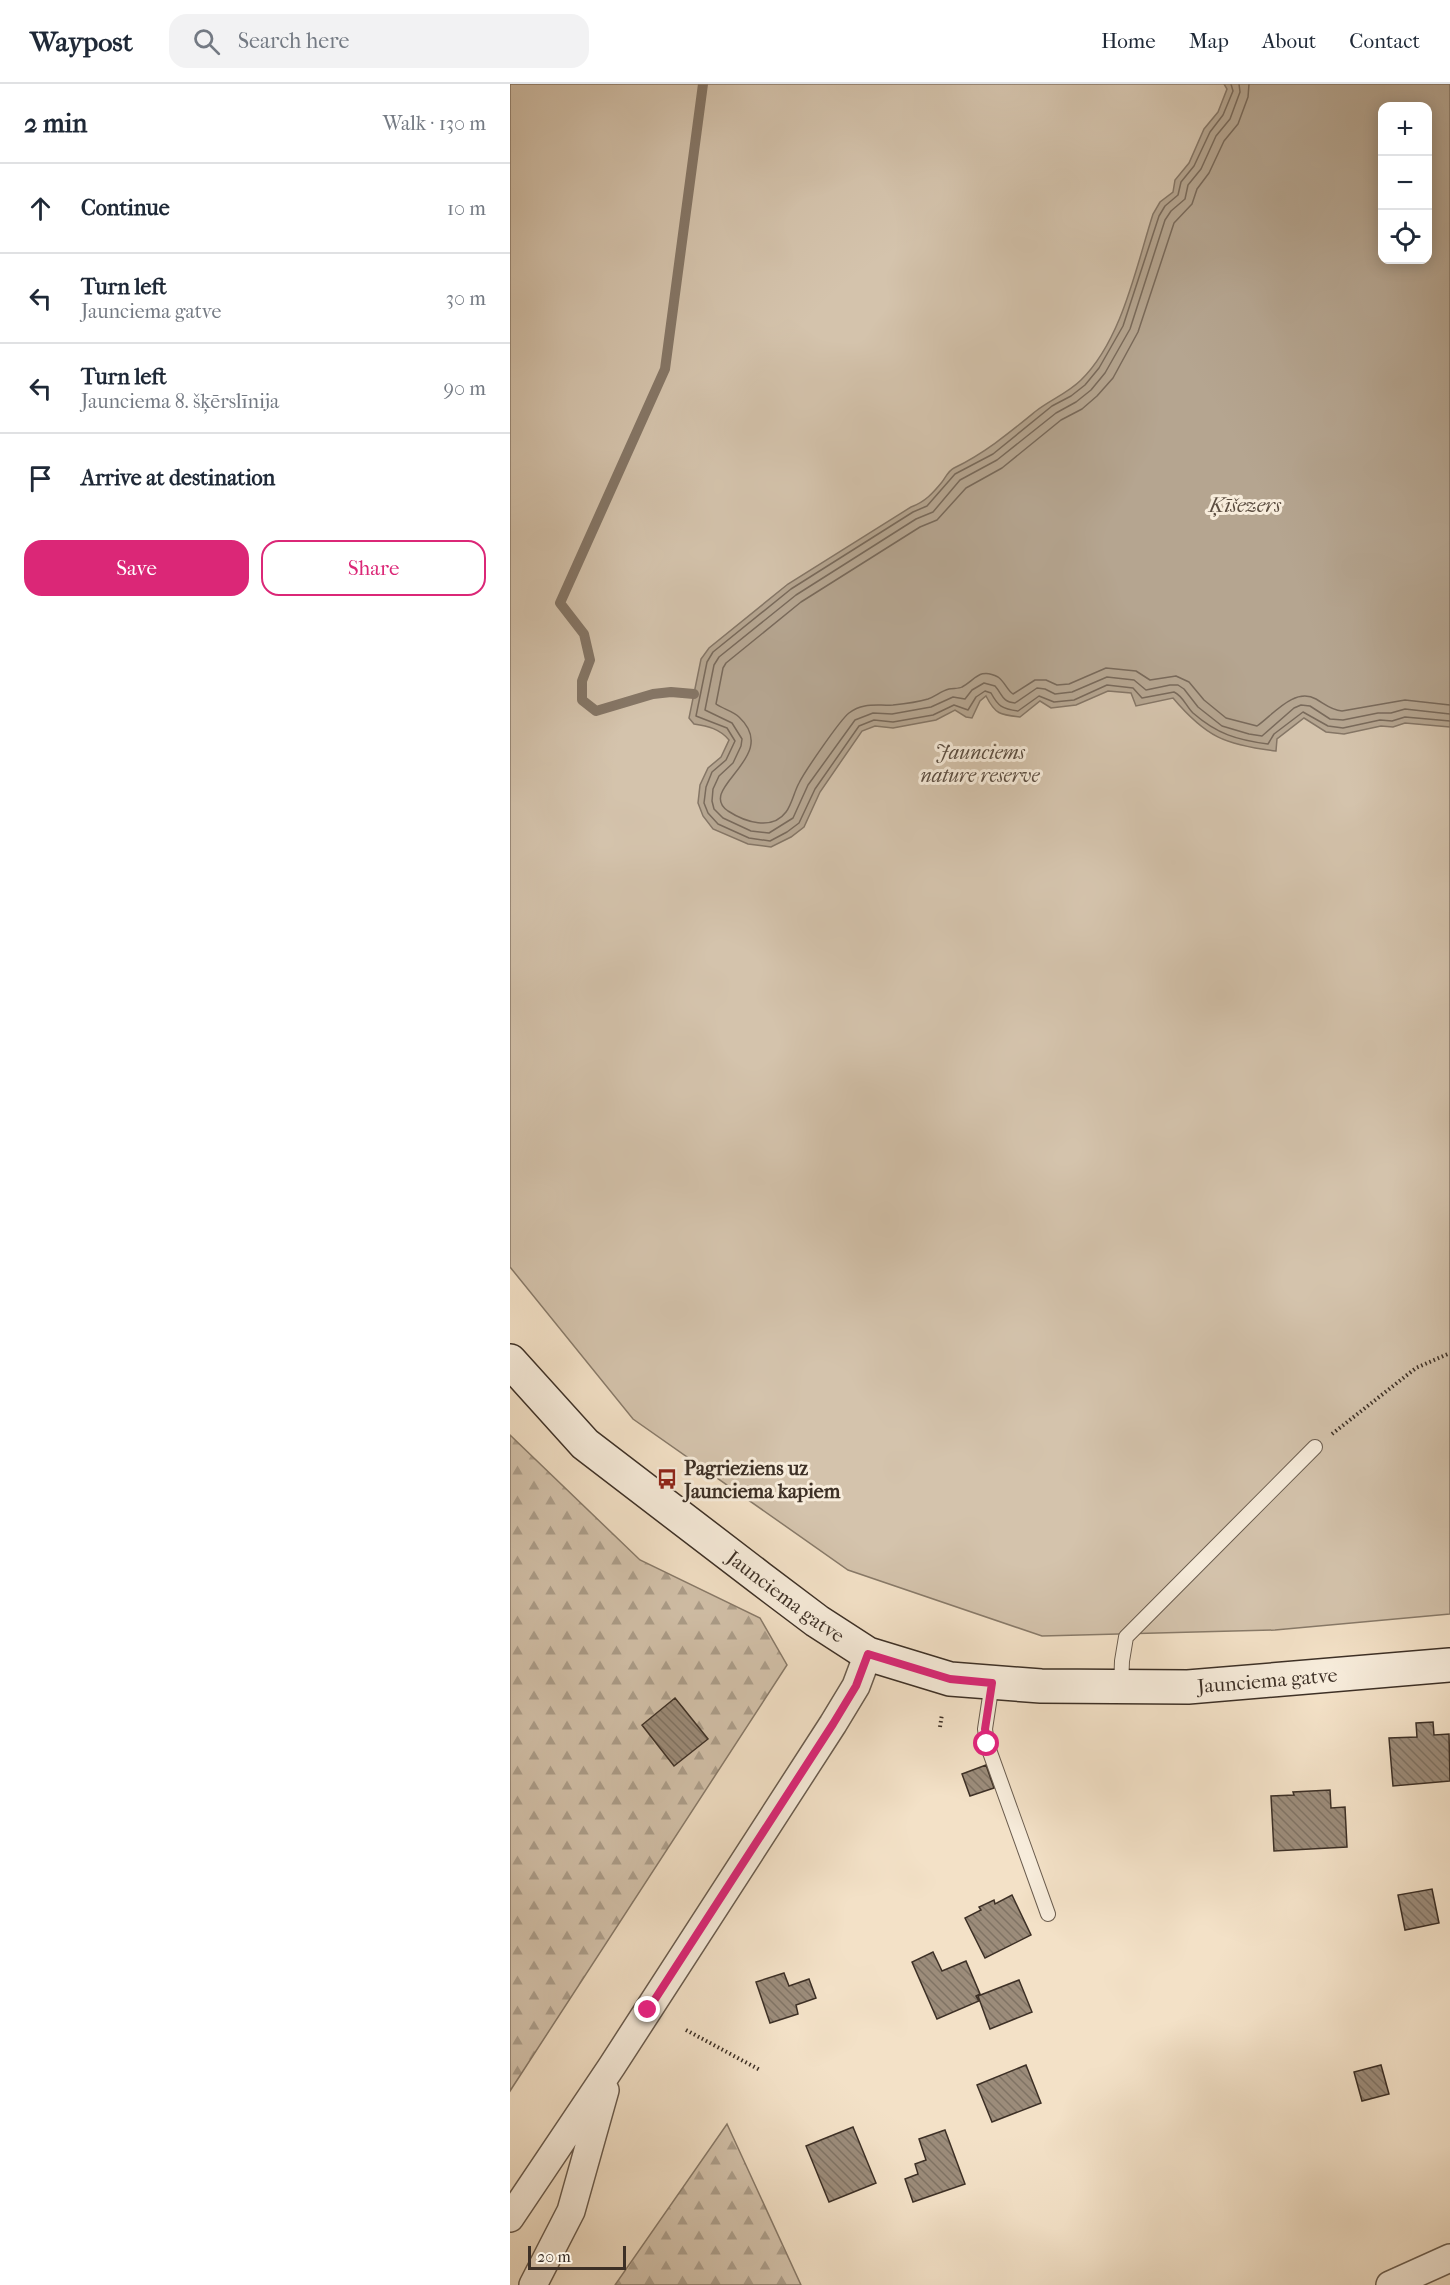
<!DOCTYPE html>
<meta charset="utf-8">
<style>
:root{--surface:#fff;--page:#f2f2f3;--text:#1f2937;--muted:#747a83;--line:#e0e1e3;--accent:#db2777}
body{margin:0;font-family:"IM FELL French Canon",serif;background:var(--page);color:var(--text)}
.controls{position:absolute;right:18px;top:18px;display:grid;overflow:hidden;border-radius:12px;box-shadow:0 3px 15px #0003}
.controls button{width:54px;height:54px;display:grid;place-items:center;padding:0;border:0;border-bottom:2px solid var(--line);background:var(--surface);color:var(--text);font:30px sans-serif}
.scale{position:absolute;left:18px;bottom:15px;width:98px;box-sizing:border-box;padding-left:6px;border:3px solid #3d3026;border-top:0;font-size:16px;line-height:21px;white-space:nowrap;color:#3d3026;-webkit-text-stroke:4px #f7ecdb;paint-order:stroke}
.stop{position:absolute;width:18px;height:18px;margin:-14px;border:4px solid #db2777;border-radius:50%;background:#fff}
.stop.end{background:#db2777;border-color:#fff;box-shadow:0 2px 6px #0008}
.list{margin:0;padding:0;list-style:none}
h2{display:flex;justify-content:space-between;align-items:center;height:78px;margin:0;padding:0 24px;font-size:26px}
h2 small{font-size:20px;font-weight:400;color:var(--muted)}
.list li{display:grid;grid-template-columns:39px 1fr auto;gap:18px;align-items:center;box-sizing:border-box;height:90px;padding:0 24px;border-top:2px solid var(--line)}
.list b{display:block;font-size:22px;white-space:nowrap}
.list p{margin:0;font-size:20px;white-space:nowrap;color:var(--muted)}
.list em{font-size:20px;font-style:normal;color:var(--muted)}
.actions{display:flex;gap:12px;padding:18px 24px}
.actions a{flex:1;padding:14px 0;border:2px solid var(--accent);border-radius:18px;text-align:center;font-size:21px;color:var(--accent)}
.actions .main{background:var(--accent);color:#fff}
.icon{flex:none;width:33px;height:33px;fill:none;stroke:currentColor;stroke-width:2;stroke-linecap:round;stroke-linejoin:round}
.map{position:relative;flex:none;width:940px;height:2201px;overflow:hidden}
header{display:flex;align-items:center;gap:36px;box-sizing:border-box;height:84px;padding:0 30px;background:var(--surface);border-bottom:2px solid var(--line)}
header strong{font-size:28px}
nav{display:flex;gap:33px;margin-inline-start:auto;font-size:21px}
.search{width:420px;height:54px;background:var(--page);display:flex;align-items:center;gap:15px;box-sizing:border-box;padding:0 21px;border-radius:18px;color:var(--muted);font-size:22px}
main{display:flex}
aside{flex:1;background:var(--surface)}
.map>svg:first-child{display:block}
.forest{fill:url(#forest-firs);stroke:#887a69;stroke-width:1.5}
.green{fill:#d4c3ac;stroke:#887a69;stroke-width:1.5;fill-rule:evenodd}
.water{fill:#b5a590;stroke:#857666;stroke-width:1.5;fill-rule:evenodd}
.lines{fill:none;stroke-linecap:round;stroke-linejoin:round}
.shore{stroke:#796a5b;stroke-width:1.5}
.stream{stroke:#857666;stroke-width:10}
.building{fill:url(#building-back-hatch);stroke:#3d3026;stroke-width:1.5}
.lane-casing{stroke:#6a5c4e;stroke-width:16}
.street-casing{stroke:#6a5c4e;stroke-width:30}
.secondary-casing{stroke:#3d3026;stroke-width:36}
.path{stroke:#3d3026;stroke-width:4;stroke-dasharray:1.5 3;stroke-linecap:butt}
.lane{stroke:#f7ecdb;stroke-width:14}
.street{stroke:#f7ecdb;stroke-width:27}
.secondary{stroke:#f7ecdb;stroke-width:33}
.route{stroke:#db2777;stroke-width:8}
.labels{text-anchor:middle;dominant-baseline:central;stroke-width:6;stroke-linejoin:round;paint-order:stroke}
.park-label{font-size:20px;font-style:italic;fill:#5b4d41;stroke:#f7ecdb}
.poi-label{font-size:20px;font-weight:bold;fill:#3d3026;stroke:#f7ecdb;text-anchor:start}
.street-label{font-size:20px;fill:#3d3026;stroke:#f7ecdb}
.water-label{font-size:21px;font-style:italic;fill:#5b4d40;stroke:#f7ecdb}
</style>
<header>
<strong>Waypost</strong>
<div class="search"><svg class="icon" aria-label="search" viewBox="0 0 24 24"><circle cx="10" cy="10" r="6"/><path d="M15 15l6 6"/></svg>Search here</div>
<nav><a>Home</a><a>Map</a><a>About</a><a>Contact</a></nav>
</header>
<main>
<aside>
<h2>2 min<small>Walk · 130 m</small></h2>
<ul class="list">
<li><svg class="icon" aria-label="ahead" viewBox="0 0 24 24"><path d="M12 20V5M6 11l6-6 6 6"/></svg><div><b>Continue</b></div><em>10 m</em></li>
<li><svg class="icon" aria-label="left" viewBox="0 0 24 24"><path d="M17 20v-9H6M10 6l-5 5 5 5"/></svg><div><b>Turn left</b><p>Jaunciema gatve</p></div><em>30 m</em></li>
<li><svg class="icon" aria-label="left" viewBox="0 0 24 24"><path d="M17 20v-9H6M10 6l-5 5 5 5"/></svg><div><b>Turn left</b><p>Jaunciema 8. šķērslīnija</p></div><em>90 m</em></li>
<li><svg class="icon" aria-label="arrive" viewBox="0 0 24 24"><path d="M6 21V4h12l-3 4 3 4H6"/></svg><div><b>Arrive at destination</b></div></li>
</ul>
<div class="actions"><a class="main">Save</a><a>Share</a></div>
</aside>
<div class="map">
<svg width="940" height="2201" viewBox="0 0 940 2201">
<defs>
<pattern id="forest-firs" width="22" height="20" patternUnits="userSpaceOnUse" patternTransform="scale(1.5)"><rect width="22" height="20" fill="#d4c3ac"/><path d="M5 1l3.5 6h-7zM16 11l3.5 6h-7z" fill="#ad9f8c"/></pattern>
<pattern id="building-back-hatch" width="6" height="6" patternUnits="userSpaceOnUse" patternTransform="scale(1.5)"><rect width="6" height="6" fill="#9c8c7a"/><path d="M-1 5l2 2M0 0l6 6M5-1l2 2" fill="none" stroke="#807364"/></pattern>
</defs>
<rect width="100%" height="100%" fill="#f3e1c7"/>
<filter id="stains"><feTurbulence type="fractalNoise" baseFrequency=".00333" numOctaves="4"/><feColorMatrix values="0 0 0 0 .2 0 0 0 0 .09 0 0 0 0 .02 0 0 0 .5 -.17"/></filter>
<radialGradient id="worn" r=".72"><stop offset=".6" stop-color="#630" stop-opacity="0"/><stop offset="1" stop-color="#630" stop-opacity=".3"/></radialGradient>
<path class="forest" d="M0,1351L130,1476L250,1534L277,1581L0,2007Z
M217,2040L291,2201H105Z"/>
<path class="green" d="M0,0H940V1530L765,1546L532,1552L338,1486L123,1335L0,1183ZM872,22H918V176H872Z"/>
<path class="water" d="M714,0H940V643L895,639L883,643L871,642L834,650L816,648L794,634L767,655L766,667C715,661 696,653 663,614L626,622L621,609L598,607L566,621L541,624L530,617L510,633C490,631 485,630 476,612L470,617L462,634L456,633L445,626L426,636L383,644L365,642L352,647L310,708L294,743L281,753L261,763L238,760L203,745L193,732L188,719L190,701L198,684L211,673L219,656C210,645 198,642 184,640L179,634L191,575L199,564L278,500L401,423C415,418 423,409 432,398C436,393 438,387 444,384C475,369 499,349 526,327C540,316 558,309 571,296C612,256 626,183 643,130L650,118L663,108L665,96L679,79L694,45L708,28L717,5ZM872,22H918V176H872Z"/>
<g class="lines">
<path class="shore" d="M721,0L723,7L713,31L700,48L684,82L671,98L668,111L655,122L649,132L613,242L589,284L575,301L561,312L542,322L483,370L445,390L417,422L403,428L281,505L203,568L197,578L186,632L217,644L225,657L216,676L202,688L196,703L194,719L198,729L208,740L239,754L260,757L277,748L289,739L305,705L349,642L364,636L383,638L423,631L444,621L458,626L466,613L475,607L481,609C488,622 492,625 508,627L529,612L544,618L564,616L597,601L623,604L632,614L664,608C673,612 676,622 683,629C707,650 727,656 758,660L764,650L793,628L818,642L833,644L870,636L882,637L895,633L940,637
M729,0L730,8L720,35L706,52L691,85L678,101L675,115L661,127L655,136L620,245L595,289L581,306L566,318L546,329L487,376L450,396L423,428L406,435L286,511L209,573L204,581L195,626L222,639L232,655L231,662L223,679L209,692L203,705L202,717L204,725L213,734L241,747L259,749L283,734L298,701L345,636L363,629L382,630L421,623L443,613L455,615L462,606L474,599L485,602C493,611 492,618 505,619L527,604L535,605L545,610L562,608L597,593L624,596L636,606L660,601H668L674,605L688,623L712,642L739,650L752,652L784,624L791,621L800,622L820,635L833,636L868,629H881L895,625L940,630
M739,0L738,13L728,40L714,57L699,89L687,105L682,120L664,139L628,248L603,294L587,312L572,325L551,336L492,384L456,404L427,436L410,443L291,518L216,579L213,584L206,620C213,625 223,627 229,633C272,673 185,704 218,727C235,738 262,747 276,728C282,720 284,708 289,699C295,687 330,636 339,629C353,618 367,622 383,621C393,620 408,618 418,615C426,612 431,607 439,605C443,604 449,605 452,603C465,596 470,583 488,593C495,598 497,606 503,610L525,596H536L547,601L559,600L596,584L626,587L640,596L666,592L679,598L694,616L716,634L747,642C763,631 784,603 806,615C815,620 821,626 832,627L895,616L940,621"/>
<path class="stream" d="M184,610L161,608L143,610L86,627L72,616V597L80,576L74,550L50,519L155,285L193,0"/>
</g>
<path class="building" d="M165,1614L198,1655L164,1682L132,1641Z
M923,1638L924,1651L939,1650L940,1697L883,1702L879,1654L907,1653L906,1639Z
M476,1681L484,1704L460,1712L452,1690Z
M820,1706L821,1724L835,1723L837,1763L764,1767L761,1712L784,1711L783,1708Z
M922,1805L929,1839L895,1846L888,1811Z
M502,1811L521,1851L475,1874L455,1834L471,1826L469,1823L484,1816L485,1820Z
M423,1868L432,1887L456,1877L470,1910L466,1912L469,1917L427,1935L402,1878Z
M274,1889L279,1902L299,1895L306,1914L286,1921L288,1930L260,1939L246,1898Z
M509,1896L522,1928L480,1945L468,1912Z
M516,1981L531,2019L482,2038L467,2001Z
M871,1981L879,2010L852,2017L844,1988Z
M343,2043L366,2099L319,2118L296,2062Z
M435,2046L455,2100L403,2118L395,2095L408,2090L405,2080L416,2076L409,2055Z"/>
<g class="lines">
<g class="lane-casing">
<path id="lane" d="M482,1599L475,1645L477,1660L538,1830
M611,1603L612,1577L616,1553L805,1363"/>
</g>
<g class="street-casing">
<path id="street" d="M0,2134L102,1982L323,1640L346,1602L358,1570
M23,2201L61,2127L95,2006
M880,2201L940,2174"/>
</g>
<g class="secondary-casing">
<g id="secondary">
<path id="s1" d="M0,1277L75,1360L250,1494L307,1537L358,1570L440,1595L531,1602L678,1603L940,1581"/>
</g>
</g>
<path class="path" d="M822,1350L906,1284L940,1269
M430,1643L432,1630
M176,1946L250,1986"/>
<use href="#lane" class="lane"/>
<use href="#street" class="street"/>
<use href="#secondary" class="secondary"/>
</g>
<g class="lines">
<path class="route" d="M138,1926L323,1640L346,1602L358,1570L440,1595L482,1599L475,1645L477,1660"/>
</g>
<defs>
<g id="bus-bare" transform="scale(1.62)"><path d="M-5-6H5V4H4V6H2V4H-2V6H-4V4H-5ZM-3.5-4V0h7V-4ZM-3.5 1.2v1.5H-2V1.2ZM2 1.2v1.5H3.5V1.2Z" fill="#8f2418" stroke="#f7ecdb" stroke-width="2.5" paint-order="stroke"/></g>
</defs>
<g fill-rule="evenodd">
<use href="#bus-bare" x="157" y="1395"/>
</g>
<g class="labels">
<g class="park-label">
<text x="470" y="668">Jaunciems<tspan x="470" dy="23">nature reserve</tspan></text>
</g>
<g class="poi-label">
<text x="174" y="1384">Pagrieziens uz<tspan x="174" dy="23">Jaunciema kapiem</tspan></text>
</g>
<g class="street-label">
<text stroke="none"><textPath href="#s1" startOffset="364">Jaunciema gatve</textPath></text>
<text stroke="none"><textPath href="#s1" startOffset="868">Jaunciema gatve</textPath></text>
</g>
<g class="water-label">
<text x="735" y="421">Ķīšezers</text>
</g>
</g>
<rect width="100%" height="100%" filter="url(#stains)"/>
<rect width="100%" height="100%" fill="url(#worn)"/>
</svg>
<div class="controls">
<button>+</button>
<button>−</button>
<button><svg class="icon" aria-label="locate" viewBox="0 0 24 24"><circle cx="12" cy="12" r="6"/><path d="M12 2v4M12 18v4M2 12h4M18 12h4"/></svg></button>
</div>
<div class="scale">20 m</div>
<div class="stop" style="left:477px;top:1660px"></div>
<div class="stop end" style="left:138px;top:1926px"></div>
</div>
</main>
